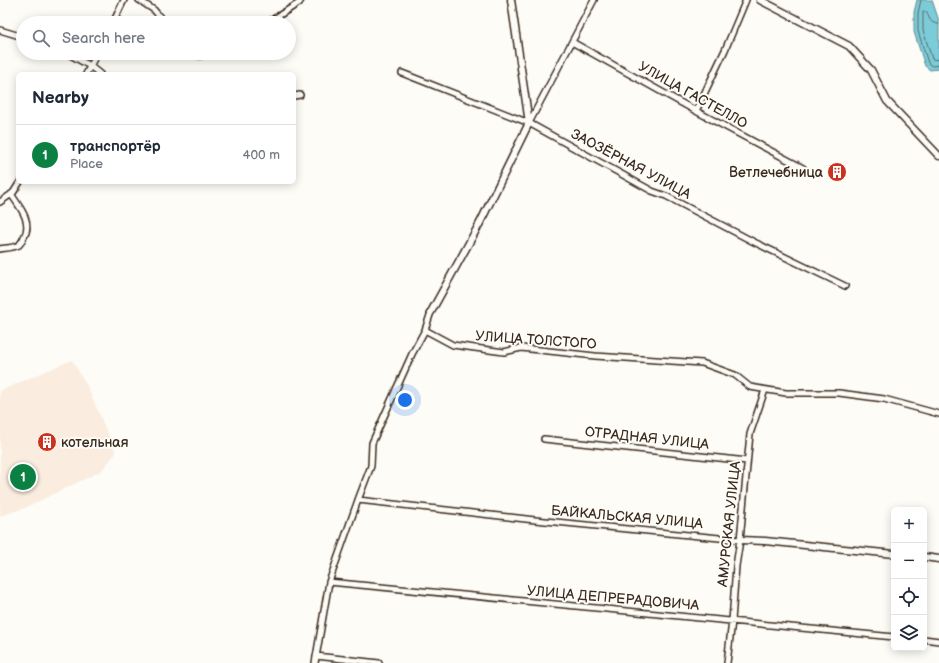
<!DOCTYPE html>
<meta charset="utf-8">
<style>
:root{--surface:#fff;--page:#f6f6f7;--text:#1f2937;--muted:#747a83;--line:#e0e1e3;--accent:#0b8043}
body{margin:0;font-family:"Balsamiq Sans",sans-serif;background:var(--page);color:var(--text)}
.controls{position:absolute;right:12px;bottom:12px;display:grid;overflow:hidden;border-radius:6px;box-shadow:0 2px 10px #0003}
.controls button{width:36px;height:36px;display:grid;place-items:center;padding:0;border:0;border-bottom:1px solid var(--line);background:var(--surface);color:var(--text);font:20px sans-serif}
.you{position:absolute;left:405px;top:400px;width:14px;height:14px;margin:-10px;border:3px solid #fff;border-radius:50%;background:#1a73e8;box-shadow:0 0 0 6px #1a73e833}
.badge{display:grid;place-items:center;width:26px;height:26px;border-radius:50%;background:var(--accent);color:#fff;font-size:13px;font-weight:700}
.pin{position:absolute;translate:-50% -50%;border:2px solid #fff;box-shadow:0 1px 4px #0006}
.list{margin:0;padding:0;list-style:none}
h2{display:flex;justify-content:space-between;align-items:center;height:52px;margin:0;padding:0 16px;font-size:17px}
h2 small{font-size:13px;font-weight:400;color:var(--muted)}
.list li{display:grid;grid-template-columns:26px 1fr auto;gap:12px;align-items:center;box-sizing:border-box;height:60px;padding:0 16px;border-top:1px solid var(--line)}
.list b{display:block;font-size:15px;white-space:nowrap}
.list p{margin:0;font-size:13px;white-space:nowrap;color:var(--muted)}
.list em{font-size:13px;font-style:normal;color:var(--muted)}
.icon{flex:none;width:22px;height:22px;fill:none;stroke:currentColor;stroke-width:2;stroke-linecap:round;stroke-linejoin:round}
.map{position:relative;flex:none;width:939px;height:663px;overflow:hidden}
.search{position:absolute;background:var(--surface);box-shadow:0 2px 10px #0003;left:16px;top:16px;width:280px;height:44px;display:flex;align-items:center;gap:10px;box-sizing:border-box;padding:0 14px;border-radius:22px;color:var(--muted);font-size:15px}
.panel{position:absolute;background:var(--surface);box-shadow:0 2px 10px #0003;left:16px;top:72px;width:280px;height:112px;border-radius:6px}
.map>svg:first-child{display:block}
.built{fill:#faecde}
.water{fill:#7ccbd8;stroke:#628b8e}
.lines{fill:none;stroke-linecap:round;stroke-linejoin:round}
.shore{stroke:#556a68;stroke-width:1}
.minor-casing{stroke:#3b2a1e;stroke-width:8}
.tertiary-casing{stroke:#3b2a1e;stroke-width:9}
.minor{stroke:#fdfcf7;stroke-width:5}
.tertiary{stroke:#fdfcf7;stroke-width:6}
.labels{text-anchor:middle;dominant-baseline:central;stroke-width:4;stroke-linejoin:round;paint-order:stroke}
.street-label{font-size:14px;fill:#3b2a1e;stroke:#fdfcf7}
.poi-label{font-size:14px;fill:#3b2a1e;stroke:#fdfcf7;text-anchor:end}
</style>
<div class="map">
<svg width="939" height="663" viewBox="0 0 939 663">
<rect width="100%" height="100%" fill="#fdfcf7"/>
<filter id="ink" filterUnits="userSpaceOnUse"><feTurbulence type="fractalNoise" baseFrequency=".025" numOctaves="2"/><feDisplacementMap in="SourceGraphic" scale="8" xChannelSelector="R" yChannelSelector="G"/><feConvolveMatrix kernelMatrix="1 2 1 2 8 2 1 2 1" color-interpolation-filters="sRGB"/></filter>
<g filter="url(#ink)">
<path class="built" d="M72,360L88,388L116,453L101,471L25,508L0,516V391Z"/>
<path class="water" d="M917,0H932L939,21V69L930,70L925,66L914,32V12Z"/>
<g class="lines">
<path class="shore" d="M921,0L918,13V31L928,63L932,66L939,65
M939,24C931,24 929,19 927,12H923V30L932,59L939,60"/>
<g class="minor-casing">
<path id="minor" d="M139,0L154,10L165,23
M113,23L124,0
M267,23L299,3L301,0
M0,30L23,37
M572,42L696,111L803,168
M67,53L90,66L100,74
M189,53L200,56L211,53
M402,73L529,123L652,191L666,196L754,242L845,286
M86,74L97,53
M294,96L300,95
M696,111L725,50L746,0
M529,123L594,0
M0,202L13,193L20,182
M0,249C6,248 13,248 19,245C21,243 23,240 24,237C33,222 19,206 11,194
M431,312L425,330L453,345L504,352L521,348L595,356L702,363L735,375L750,387L786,393H839L884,399L939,414
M544,439L747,461
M358,500L535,520L740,540
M329,582L894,637
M924,639L939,641
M316,656L379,663
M315,663L329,582L358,500L371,466L372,443L412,354L425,330
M727,663L732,621L736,566L740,540L750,434L765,390"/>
</g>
<g class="tertiary-casing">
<path id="tertiary" d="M760,0L849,46L871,70L887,101L939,156
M431,312L480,223L529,123L511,0
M740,540L765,541L894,554
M924,557L939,559"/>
</g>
<use href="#minor" class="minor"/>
<use href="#tertiary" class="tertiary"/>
</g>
</g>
<defs>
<g id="building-disc" transform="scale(1)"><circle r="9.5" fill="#c8321e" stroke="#fdfcf7"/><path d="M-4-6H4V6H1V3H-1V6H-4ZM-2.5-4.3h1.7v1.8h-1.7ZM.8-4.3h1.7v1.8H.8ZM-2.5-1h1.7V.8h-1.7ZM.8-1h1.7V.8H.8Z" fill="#fff"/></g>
</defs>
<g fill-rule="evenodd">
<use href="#building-disc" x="837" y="172"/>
<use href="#building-disc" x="47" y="442"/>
</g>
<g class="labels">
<g class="street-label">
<text transform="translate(693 95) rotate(29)">УЛИЦА ГАСТЕЛЛО</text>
<text transform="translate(631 164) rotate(28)">ЗАОЗЁРНАЯ УЛИЦА</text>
<text transform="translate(536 340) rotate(4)">УЛИЦА ТОЛСТОГО</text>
<text transform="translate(647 438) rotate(6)">ОТРАДНАЯ УЛИЦА</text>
<text transform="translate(627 517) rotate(5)">БАЙКАЛЬСКАЯ УЛИЦА</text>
<text transform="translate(729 524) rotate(-84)">АМУРСКАЯ УЛИЦА</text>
<text transform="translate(613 598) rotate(5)">УЛИЦА ДЕПРЕРАДОВИЧА</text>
</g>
<g class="poi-label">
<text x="823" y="172">Ветлечебница</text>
<text x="61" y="442" text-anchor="start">котельная</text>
</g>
</g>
</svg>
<div class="controls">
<button>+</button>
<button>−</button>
<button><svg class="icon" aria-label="locate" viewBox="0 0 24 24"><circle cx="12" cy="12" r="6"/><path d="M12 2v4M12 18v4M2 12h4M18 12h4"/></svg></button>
<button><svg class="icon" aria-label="layers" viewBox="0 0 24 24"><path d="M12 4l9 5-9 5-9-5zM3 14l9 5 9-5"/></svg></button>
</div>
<div class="you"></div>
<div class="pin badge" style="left:23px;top:477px">1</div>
<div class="search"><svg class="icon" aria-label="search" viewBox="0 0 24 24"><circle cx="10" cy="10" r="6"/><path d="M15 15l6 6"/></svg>Search here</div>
<section class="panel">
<h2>Nearby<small></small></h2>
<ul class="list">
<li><span class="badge">1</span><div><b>транспортёр</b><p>Place</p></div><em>400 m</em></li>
</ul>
</section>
</div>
